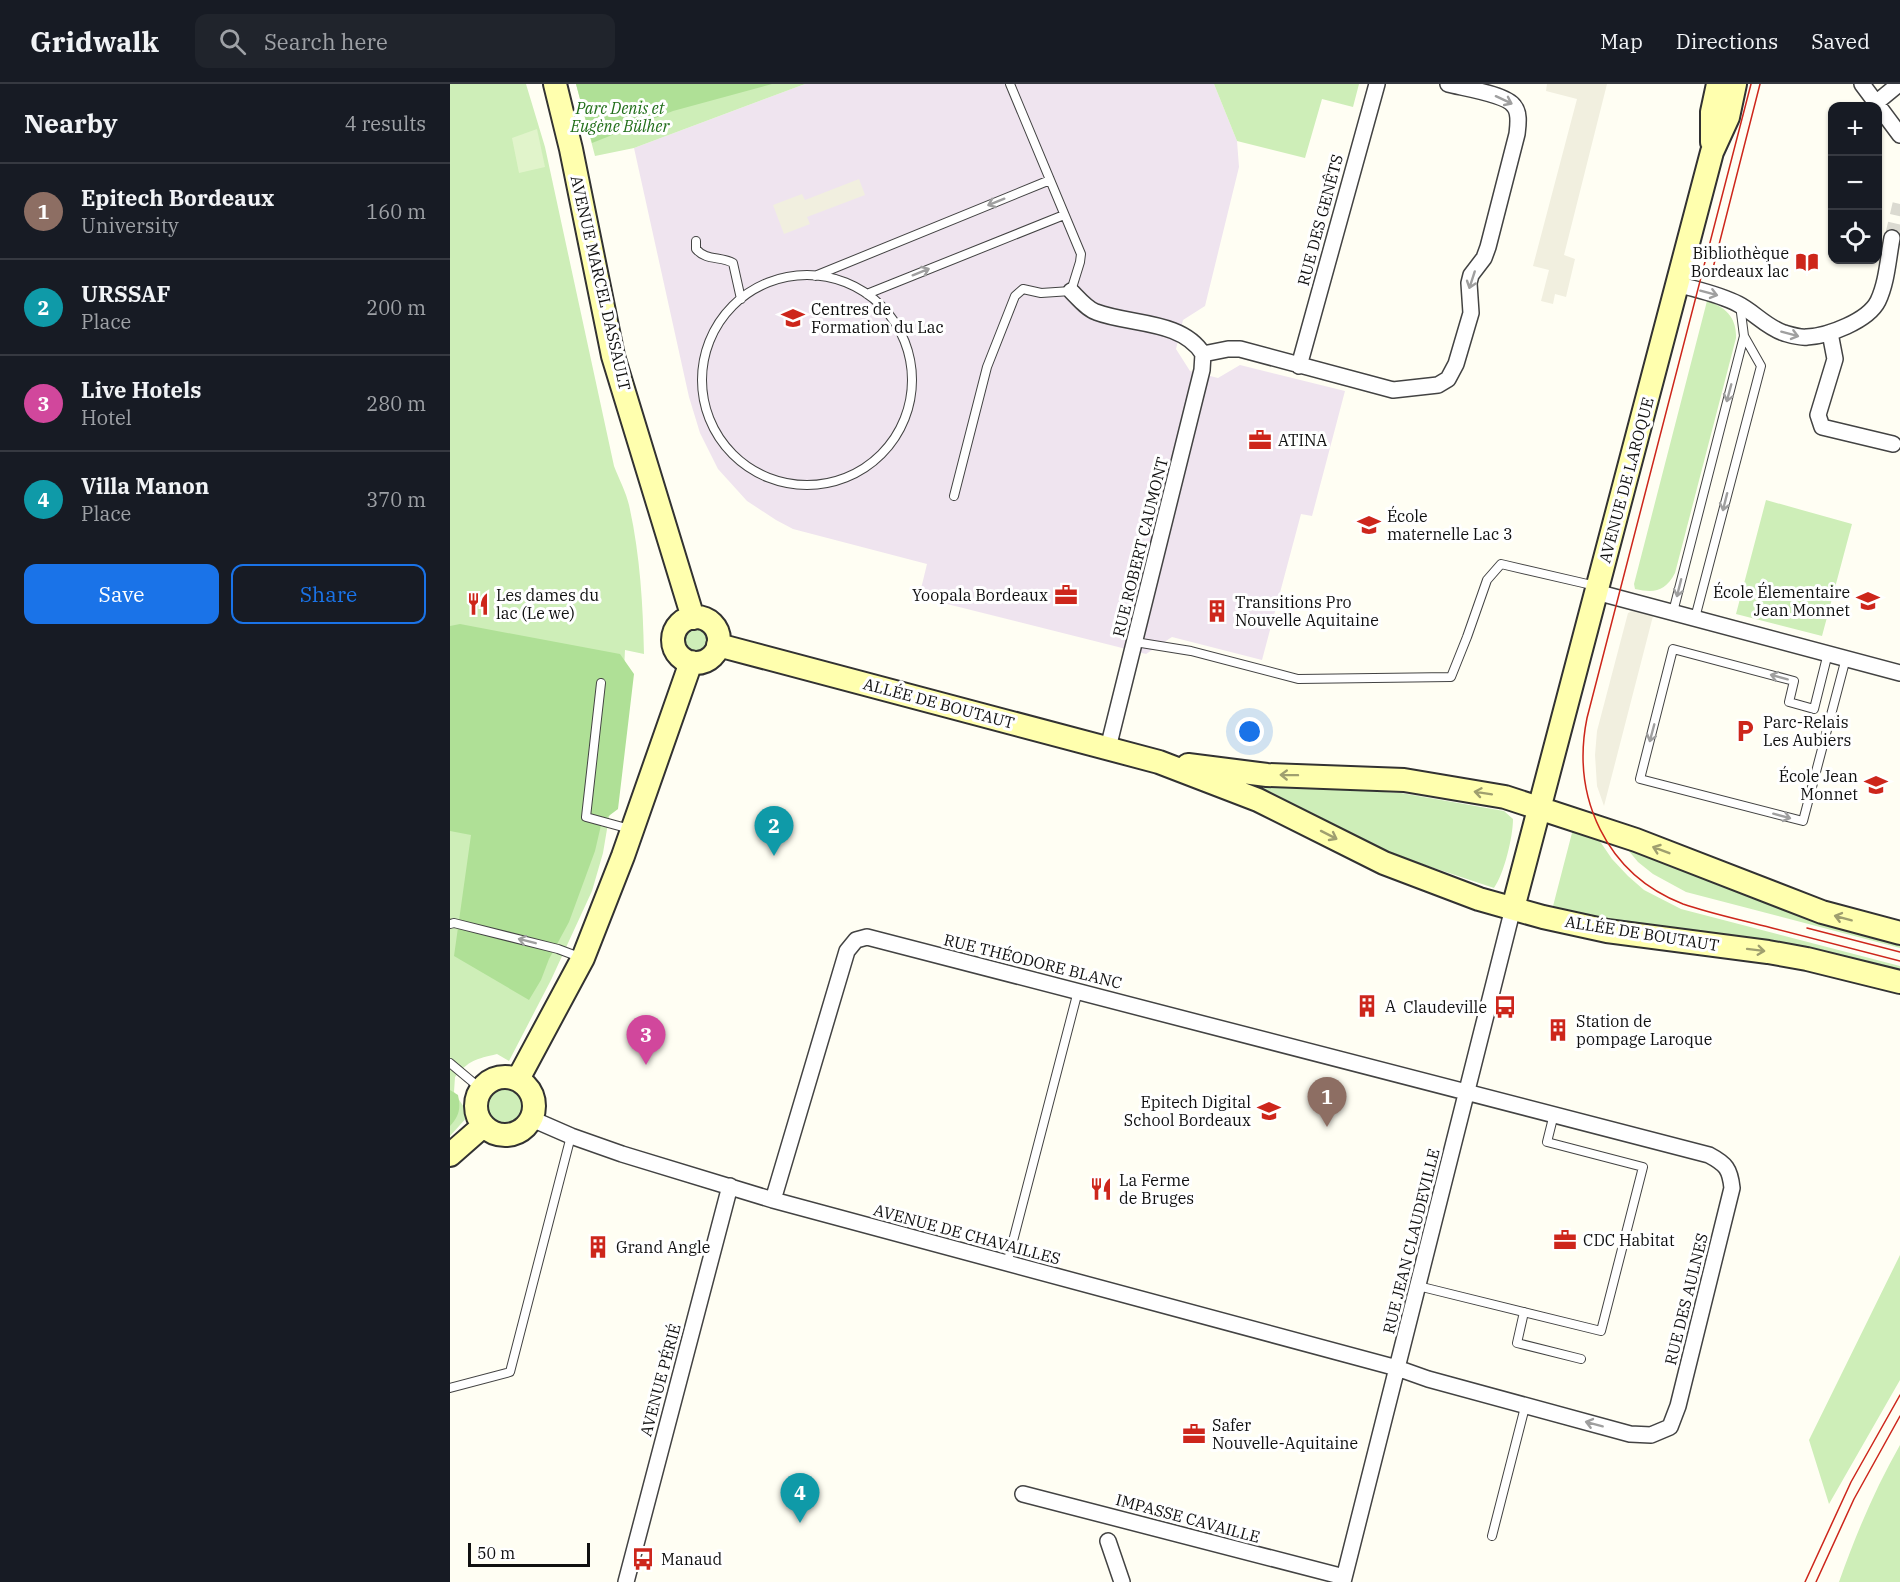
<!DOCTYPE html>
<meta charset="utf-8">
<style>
:root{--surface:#171b24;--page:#20242c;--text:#f1f3f6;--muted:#9ea1a6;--line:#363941;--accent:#1a73e8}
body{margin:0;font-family:"IBM Plex Serif",serif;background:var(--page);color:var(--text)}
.controls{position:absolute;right:18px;top:18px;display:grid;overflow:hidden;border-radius:12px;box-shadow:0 2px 4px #0004}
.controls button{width:54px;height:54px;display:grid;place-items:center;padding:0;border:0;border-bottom:2px solid var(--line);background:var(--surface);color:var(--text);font:30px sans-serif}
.scale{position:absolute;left:18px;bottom:15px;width:122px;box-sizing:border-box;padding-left:6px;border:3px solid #101010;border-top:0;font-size:16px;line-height:21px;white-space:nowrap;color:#101010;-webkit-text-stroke:4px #fff;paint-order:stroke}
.you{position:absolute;left:800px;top:648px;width:21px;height:21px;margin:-15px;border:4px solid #fff;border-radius:50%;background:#1a73e8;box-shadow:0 0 0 9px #1a73e833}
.badge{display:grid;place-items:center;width:39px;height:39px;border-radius:50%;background:var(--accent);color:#fff;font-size:20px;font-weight:700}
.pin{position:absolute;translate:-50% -50px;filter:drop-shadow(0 2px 3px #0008)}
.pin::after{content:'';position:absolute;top:32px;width:21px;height:18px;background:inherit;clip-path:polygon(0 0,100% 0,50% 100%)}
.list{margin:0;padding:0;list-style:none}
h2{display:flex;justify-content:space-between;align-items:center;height:78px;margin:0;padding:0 24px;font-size:26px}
h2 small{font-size:20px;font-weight:400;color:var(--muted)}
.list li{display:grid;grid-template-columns:39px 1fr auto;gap:18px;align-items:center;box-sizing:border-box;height:96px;padding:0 24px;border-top:2px solid var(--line)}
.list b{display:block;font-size:22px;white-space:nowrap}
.list p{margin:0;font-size:20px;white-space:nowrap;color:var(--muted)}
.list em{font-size:20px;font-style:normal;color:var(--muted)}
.actions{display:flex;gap:12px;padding:18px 24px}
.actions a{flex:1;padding:14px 0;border:2px solid var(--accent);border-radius:12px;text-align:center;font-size:21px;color:var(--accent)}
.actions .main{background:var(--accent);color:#fff}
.icon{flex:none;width:33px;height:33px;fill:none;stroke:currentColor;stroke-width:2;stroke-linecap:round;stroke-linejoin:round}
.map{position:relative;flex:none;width:1450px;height:1498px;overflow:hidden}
header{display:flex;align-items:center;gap:36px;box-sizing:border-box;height:84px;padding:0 30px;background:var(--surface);border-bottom:2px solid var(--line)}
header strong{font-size:28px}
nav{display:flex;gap:33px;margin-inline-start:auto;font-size:21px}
.search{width:420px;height:54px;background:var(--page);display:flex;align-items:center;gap:15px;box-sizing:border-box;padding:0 21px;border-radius:12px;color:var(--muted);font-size:22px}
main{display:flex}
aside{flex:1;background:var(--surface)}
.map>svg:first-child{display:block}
.industrial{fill:#efe4ef}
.green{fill:#ceeeb8}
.forest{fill:#afe096}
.pitch{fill:#e1f4cb}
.plaza{fill:#f1efdf}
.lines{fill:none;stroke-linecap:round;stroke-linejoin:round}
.street-tunnel{stroke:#dbdad1;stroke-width:15;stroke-dasharray:15 8;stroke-linecap:butt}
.lane-casing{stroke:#434343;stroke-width:10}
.street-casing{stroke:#434343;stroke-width:18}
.secondary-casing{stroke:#323232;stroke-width:26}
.lane{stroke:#fff;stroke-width:8}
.street{stroke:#fff;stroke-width:15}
.secondary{stroke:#ffffae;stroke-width:22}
.tram{stroke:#cd261b;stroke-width:1.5}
.oneway{stroke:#9f9f9f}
.oneway2{stroke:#9f9f6f}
.labels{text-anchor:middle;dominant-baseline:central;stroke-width:6;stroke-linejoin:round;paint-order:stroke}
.park-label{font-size:16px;font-style:italic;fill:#216e19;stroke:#fff}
.street-label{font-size:16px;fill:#101010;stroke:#fff}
.poi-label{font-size:16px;fill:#101010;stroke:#fff;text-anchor:start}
</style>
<header>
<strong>Gridwalk</strong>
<div class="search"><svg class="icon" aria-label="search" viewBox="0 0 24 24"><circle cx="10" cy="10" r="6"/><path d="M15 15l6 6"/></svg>Search here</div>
<nav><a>Map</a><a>Directions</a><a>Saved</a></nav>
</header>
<main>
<aside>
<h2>Nearby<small>4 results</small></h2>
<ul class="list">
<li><span class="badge" style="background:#8d6e63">1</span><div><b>Epitech Bordeaux</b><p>University</p></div><em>160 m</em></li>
<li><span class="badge" style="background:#0f9aa8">2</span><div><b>URSSAF</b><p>Place</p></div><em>200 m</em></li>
<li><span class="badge" style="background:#d1479c">3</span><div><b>Live Hotels</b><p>Hotel</p></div><em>280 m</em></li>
<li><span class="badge" style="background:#0f9aa8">4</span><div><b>Villa Manon</b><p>Place</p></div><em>370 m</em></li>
</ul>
<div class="actions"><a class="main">Save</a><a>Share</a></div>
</aside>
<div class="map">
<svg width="1450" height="1498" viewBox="0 0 1450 1498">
<rect width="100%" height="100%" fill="#fffef3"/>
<path class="industrial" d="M355,0H764L787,57L789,83L755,222L733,236L726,265L740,287L768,294L790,281L895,307L862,432L851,430L812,576L722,553L696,570L469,513L477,480L343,445L326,436L297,417L268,385L250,349L239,313L184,64Z"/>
<path class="green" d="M0,0H76L95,63L164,382C169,395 176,408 179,421C190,470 193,520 194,570L175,566L170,668L153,769L142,807L101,896L59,977L47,970C26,975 19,976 5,993L4,1008L19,1031L0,1052Z
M126,0H355L184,64L145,72Z
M764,0H909L903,23L872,15L855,74L787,57Z
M1257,217C1276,223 1287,234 1286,254L1225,489C1215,508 1204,509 1185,505L1184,500Z
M1316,416L1402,440L1372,552L1286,530Z
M231 556a15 15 0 1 1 30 0a15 15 0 1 1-30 0Z
M815,701L951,709L1054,727L1063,735C1063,753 1054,790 1044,804L939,769L814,709L812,705Z
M1123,745L1147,753L1162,775L1178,792L1194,806L1231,825L1450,882V889L1157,837L1102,826Z
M1173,760L1450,857V864L1236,808L1203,790L1188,778Z
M37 1021a18 18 0 1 1 36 0a18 18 0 1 1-36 0Z
M1450,1171V1296L1379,1420L1359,1356Z
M1450,1361V1498H1389C1406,1450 1425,1405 1450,1361Z"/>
<path class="forest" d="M126,0H322L223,27L142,59Z
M10,540L170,570L184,590L168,725L152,737L145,767L119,838L99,875L91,896L79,916L4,872L21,751L0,747V542Z
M0,1006L8,1011C11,1025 9,1032 0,1042Z"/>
<path class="pitch" d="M87,45L95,83L69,89L62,54Z"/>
<path class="plaza" d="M1097,0H1157L1114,171L1125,175L1116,213L1105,210L1103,220L1091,217L1099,186L1083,182L1127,15L1096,7Z
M409,95L415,111L357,133L360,140L334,150L323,121L352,110L355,116Z
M1182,527L1203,532L1154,722L1147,702L1145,671L1147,647L1178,529Z"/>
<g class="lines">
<path class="street-tunnel" d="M1442,154L1450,120"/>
<g class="lane-casing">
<path id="lane" d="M246,157V165C256,177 271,172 283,179L291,215
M252 296a105 105 0 1 1 210 0a105 105 0 1 1-210 0Z
M365,192L600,96
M417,210L614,131
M504,412L537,283L565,212L573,205L591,209L621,207L630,178L631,170L560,0
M1223,528L1294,252L1290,221
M1245,534L1311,282L1294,252
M685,558L741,567L848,595L1001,593L1017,553L1037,496L1051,480L1146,502
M1378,569L1364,625L1339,618L1344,597L1223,565L1190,695L1353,737L1396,574
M151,599L136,733L180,745
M0,840L4,839L108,865L132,874
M0,979L31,1005
M557,1180L628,907
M968,1202L1151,1247L1193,1083L1097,1058L1104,1030
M1074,1228L1067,1259L1131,1275
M0,1304L60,1288L121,1052
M1042,1452L1075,1323"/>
</g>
<g class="street-casing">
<path id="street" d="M1412,0L1450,51
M1427,18L1449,0
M1227,200C1247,206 1269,210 1288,220C1304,228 1316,243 1334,249C1341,251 1350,254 1357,253C1378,252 1418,237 1428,217C1437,198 1438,175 1442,154
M621,207C628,214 637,225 646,228C680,241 732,236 753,270
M1380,249L1385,275L1368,331L1372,343L1443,360
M753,270L778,265H790L943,306L988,301L998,295L1006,280L1021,229L1019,199L1021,191L1034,174L1038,163L1067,50C1068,41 1070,29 1064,22C1056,10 1013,4 998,0
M849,282L927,0
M1146,508L1450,589
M658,664L752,286L753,270
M82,1035L121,1052L172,1070L323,1116L947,1284L978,1295L1180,1350L1201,1351L1220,1343L1228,1322L1282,1104C1280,1085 1276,1080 1259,1071L417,853L406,856L397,867L323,1116
M573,1410L894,1493
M658,1457L672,1498
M176,1498L280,1102
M893,1498L1063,824"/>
</g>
<g class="secondary-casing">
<path id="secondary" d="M105,0L121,65L163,272L243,534
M1262,58V28L1268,0
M223 556a23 23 0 1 1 46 0a23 23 0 1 1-46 0Z
M268,561L709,678L808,716L934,779L1029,815L1093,833L1157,847L1318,868L1357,875L1450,898
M738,681L817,691L954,696L1055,713L1186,756L1372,828L1450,849
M1063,824L1262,68L1278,33L1285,0
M26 1022a29 29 0 1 1 58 0a29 29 0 1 1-58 0Z
M68,995L133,874L173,772L241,578
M0,1071L33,1042"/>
</g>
<use href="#lane" class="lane"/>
<use href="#street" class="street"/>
<use href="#secondary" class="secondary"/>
<path class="tram" d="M1301,0L1137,634C1121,713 1156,790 1233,820C1262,830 1292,836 1322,844C1364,855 1407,866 1450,877
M1261,192L1310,0
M1357,844L1450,868
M1355,1498L1401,1398L1450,1311
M1366,1498L1404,1415L1450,1332"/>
</g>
<defs><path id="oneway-shaft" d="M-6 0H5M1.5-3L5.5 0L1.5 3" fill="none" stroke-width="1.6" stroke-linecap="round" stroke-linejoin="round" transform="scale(1.5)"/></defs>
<g class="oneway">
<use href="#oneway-shaft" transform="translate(1054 16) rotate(25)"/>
<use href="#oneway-shaft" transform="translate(546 118) rotate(158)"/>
<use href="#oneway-shaft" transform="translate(471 188) rotate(-22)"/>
<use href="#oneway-shaft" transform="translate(1022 196) rotate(108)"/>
<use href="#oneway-shaft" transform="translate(1259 209) rotate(15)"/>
<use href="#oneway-shaft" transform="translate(1340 250) rotate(15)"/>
<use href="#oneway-shaft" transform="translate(1279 309) rotate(105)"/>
<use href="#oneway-shaft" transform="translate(1275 418) rotate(104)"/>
<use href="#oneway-shaft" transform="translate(1229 504) rotate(104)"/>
<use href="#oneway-shaft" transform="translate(1329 593) rotate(-165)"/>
<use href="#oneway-shaft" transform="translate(1202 649) rotate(105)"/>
<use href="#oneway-shaft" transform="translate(1332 732) rotate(15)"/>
<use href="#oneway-shaft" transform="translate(77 857) rotate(-166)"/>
<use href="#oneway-shaft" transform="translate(1144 1340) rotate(-165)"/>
</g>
<g class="oneway2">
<use href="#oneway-shaft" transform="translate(839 691) rotate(-179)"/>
<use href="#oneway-shaft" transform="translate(1033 709) rotate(-171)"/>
<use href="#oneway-shaft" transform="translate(879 751) rotate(27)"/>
<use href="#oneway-shaft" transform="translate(1211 766) rotate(-159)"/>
<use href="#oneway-shaft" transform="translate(1393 834) rotate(-165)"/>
<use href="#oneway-shaft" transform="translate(1306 866) rotate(7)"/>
</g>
<defs>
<g id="library-bare" transform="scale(1.8)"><path d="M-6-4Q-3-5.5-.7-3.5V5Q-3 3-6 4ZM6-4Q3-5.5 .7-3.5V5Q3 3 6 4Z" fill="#cd261b" stroke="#fff" stroke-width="2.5" paint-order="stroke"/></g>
<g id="university-bare" transform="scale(1.8)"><path d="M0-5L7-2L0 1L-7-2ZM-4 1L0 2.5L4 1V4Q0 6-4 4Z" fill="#cd261b" stroke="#fff" stroke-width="2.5" paint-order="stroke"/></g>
<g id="office-bare" transform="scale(1.8)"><path d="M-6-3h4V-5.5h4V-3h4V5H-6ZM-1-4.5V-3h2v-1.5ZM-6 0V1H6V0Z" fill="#cd261b" stroke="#fff" stroke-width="2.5" paint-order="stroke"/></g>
<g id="school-bare" transform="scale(1.8)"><path d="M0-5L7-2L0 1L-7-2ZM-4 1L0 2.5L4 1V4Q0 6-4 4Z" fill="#cd261b" stroke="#fff" stroke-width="2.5" paint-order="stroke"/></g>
<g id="restaurant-bare" transform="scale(1.8)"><path d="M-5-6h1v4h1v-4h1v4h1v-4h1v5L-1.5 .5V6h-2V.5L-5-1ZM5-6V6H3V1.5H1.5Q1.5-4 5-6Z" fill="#cd261b" stroke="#fff" stroke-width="2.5" paint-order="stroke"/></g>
<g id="building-bare" transform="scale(1.8)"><path d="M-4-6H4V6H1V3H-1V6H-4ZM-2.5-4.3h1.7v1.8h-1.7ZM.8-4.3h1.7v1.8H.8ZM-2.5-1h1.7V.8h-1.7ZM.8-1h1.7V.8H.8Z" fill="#cd261b" stroke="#fff" stroke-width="2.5" paint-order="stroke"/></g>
<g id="parking-bare" transform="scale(1.8)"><path d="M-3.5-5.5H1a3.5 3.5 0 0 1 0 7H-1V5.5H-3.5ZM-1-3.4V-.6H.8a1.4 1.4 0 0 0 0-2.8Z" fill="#cd261b" stroke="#fff" stroke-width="2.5" paint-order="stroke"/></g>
<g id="bus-bare" transform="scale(1.8)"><path d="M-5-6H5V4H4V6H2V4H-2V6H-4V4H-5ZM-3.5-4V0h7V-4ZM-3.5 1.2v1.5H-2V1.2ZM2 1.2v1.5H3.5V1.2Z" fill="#cd261b" stroke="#fff" stroke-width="2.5" paint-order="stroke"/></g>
</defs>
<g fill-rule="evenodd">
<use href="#library-bare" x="1357" y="178"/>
<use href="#university-bare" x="343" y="234"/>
<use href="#office-bare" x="810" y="356"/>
<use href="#school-bare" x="919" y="441"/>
<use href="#office-bare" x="616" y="511"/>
<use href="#school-bare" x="1418" y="517"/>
<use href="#restaurant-bare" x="28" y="520"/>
<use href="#building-bare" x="767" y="527"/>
<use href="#parking-bare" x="1295" y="647"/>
<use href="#school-bare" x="1426" y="701"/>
<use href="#building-bare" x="917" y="922"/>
<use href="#bus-bare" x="1055" y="923"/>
<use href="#building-bare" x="1108" y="946"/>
<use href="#university-bare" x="819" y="1027"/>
<use href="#restaurant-bare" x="651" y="1105"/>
<use href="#office-bare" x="1115" y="1156"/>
<use href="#building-bare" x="148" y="1163"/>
<use href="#office-bare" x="744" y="1350"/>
<use href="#bus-bare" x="193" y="1475"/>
</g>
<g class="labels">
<g class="park-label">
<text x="170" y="24">Parc Denis et<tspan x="170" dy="18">Eugène Bülher</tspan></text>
</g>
<g class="street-label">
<text transform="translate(870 136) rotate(-75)">RUE DES GENÊTS</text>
<text transform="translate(151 199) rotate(77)">AVENUE MARCEL DASSAULT</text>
<text transform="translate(1176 396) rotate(-75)">AVENUE DE LAROQUE</text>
<text transform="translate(690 463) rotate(-76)">RUE ROBERT CAUMONT</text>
<text transform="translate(489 619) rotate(15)">ALLÉE DE BOUTAUT</text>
<text transform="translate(1192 849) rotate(9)">ALLÉE DE BOUTAUT</text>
<text transform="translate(583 877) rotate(14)">RUE THÉODORE BLANC</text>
<text transform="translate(517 1150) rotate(15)">AVENUE DE CHAVAILLES</text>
<text transform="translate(961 1157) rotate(-76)">RUE JEAN CLAUDEVILLE</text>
<text transform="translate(1236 1215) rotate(-76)">RUE DES AULNES</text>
<text transform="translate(210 1296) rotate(-75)">AVENUE PÉRIÉ</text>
<text transform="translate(738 1434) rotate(15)">IMPASSE CAVAILLE</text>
</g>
<g class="poi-label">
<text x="1339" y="169" text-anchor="end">Bibliothèque<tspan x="1339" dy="18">Bordeaux lac</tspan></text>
<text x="361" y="225">Centres de<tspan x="361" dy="18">Formation du Lac</tspan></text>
<text x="828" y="356">ATINA</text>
<text x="937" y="432">École<tspan x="937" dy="18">maternelle Lac 3</tspan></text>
<text x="1400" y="508" text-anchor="end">École Élementaire<tspan x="1400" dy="18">Jean Monnet</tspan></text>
<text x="46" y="511">Les dames du<tspan x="46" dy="18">lac (Le we)</tspan></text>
<text x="598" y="511" text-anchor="end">Yoopala Bordeaux</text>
<text x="785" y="518">Transitions Pro<tspan x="785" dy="18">Nouvelle Aquitaine</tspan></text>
<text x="1313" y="638">Parc-Relais<tspan x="1313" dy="18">Les Aubiers</tspan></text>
<text x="1408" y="692" text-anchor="end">École Jean<tspan x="1408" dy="18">Monnet</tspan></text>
<text x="935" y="922">A</text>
<text x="1037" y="923" text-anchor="end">Claudeville</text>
<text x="1126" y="937">Station de<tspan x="1126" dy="18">pompage Laroque</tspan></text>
<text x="801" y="1018" text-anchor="end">Epitech Digital<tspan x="801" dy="18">School Bordeaux</tspan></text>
<text x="669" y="1096">La Ferme<tspan x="669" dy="18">de Bruges</tspan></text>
<text x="1133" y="1156">CDC Habitat</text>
<text x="166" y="1163">Grand Angle</text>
<text x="762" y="1341">Safer<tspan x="762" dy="18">Nouvelle-Aquitaine</tspan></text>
<text x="211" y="1475">Manaud</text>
</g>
</g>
</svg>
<div class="controls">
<button>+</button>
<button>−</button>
<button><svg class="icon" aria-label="locate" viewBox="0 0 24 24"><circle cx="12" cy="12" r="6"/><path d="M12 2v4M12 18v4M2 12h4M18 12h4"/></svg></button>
</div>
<div class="scale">50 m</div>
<div class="you"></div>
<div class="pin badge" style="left:877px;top:1043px;background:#8d6e63">1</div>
<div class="pin badge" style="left:324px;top:772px;background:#0f9aa8">2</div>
<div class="pin badge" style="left:196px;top:981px;background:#d1479c">3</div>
<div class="pin badge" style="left:350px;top:1439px;background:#0f9aa8">4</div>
</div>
</main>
